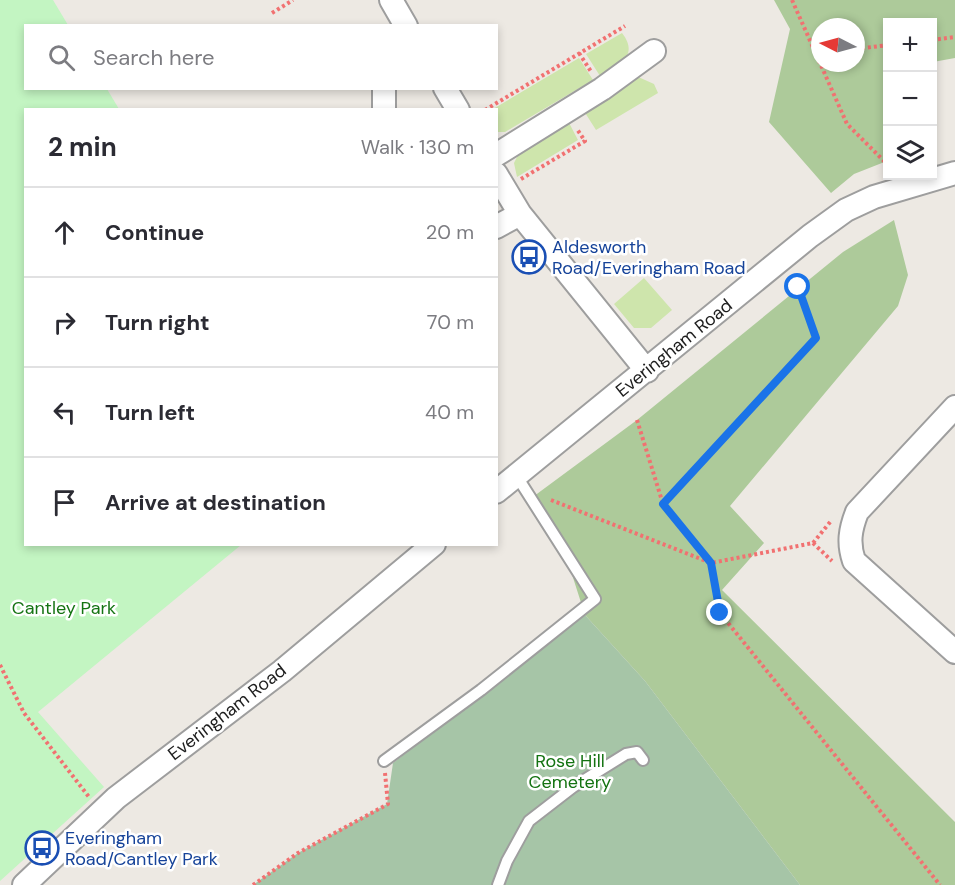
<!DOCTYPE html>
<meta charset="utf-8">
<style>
:root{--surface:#fff;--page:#f7f7f7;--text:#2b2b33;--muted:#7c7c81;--line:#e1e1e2}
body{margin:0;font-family:"DM Sans",sans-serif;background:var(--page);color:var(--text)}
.controls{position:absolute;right:18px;top:18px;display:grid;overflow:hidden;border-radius:0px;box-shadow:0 3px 9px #0003}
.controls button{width:54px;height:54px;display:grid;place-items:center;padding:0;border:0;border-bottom:2px solid var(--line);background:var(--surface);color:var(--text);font:30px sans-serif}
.compass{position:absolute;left:811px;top:18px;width:54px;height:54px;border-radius:50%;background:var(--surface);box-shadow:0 3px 9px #0003;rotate:276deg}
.stop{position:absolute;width:18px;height:18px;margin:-14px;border:4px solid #1a73e8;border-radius:50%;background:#fff}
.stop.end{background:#1a73e8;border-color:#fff;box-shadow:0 2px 6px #0008}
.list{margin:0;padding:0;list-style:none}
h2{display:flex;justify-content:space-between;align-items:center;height:78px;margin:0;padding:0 24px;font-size:26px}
h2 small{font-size:20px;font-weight:400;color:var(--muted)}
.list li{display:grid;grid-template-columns:39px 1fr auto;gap:18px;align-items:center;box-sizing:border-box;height:90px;padding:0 24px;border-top:2px solid var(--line)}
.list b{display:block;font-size:22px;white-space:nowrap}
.list em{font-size:20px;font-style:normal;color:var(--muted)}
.icon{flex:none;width:33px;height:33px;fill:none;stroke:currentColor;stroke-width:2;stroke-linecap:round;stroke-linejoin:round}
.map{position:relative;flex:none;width:955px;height:885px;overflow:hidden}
.search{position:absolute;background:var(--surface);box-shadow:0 3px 9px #0003;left:24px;top:24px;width:474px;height:66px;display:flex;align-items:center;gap:15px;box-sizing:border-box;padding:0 21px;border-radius:0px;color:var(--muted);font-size:22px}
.panel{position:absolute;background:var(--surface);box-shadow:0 3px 9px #0003;left:24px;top:108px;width:474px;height:438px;border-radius:0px}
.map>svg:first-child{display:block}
.grass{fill:#cee5ac}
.forest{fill:#adca9a;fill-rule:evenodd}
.cemetery{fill:#a6c5a7}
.park{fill:#c3f5c2}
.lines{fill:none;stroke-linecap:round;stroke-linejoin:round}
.service-casing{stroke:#9e9e9e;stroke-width:14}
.minor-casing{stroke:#9e9e9e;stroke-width:26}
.path{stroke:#f17171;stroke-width:4;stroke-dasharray:3 3;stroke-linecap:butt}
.service{stroke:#fff;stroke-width:10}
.minor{stroke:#fff;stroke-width:22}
.route{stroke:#1a73e8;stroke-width:8}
.labels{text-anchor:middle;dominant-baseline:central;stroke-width:5;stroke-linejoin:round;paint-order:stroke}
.transit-label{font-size:18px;fill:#164399;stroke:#fff;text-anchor:start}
.street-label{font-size:18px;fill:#1d1d1d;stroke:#fff}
.park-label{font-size:18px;fill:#147312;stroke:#fff}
</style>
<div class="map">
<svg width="955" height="885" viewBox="0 0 955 885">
<rect width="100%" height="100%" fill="#ede9e3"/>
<path class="grass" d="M622,33C640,56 618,66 600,76L586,54Z
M579,58L593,80L505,132H497L496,110L493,109Z
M636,76L654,84L658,93L596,130L582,108Z
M567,119L578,140L517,177L514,163L522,147Z
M644,278L672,310L651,328H634L614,304Z"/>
<path class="forest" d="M774,0H955V58L933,62L932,22H888L887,161L854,174L831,193L769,122L790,29ZM820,27H856V63H820Z
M894,220L908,275L898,306L730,506L764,543L722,590L955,822V885H800L645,681L585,615L568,562L526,502L637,420L843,252Z"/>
<path class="cemetery" d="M585,615L645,681L800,885H253L298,853L387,804L393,763Z"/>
<path class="park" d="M0,0H53L68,25L26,26V88L107,89L119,109L26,110V544L241,545L38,712L104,787L0,881Z"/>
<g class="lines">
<g class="service-casing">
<path id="service" d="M384,761L481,690L595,599L516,475
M498,885L507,861L529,821L573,787L626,754L637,752L643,760"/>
</g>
<g class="minor-casing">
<path id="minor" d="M391,0L406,26
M445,88L458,110
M384,109V88
M496,155L602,89L654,51
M496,174L520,214L647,371
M496,227L520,214
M955,407L857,512C850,530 848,543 854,561L955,652
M496,492L810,236L846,210L874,197L955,173
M24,885L116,798L282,671L434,544"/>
</g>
<path class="path" d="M792,0L847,124L885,162
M272,13L293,0
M932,40L955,37
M856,49L888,45
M579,53L592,73
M485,110L625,26
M521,179L585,141L577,129
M637,420L663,504L711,563L720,613L940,885
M551,500L711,563L813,543L831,521
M663,503L816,338L798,287
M813,543L832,561
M0,665L24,713L89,797
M253,885L298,853L388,804L385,773"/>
<use href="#service" class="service"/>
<use href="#minor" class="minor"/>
</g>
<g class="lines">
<path class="route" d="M720,613L711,563L663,504L816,338L798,287"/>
</g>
<defs>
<g id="bus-ring" transform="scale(1.725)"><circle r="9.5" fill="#fff" stroke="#1a4fb4" stroke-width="1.5"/><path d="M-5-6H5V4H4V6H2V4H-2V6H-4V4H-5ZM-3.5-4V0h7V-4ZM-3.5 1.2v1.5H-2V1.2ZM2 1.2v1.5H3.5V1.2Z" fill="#1a4fb4"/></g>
</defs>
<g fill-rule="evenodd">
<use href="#bus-ring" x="529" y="257"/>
<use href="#bus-ring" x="42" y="848"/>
</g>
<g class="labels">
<g class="transit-label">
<text x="552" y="247">Aldesworth<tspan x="552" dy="21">Road/Everingham Road</tspan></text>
<text x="65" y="838">Everingham<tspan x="65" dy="21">Road/Cantley Park</tspan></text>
</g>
<g class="street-label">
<text transform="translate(674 348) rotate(-39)">Everingham Road</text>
<text transform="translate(227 712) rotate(-38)">Everingham Road</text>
</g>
<g class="park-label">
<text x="64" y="608">Cantley Park</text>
<text x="570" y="761">Rose Hill<tspan x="570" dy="21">Cemetery</tspan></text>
</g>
</g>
</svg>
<div class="controls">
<button>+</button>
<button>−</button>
<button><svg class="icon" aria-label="layers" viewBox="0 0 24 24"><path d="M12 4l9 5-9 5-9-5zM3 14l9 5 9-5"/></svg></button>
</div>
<svg class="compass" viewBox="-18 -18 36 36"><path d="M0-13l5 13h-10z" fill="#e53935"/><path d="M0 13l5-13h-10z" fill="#7c7c81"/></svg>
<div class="stop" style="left:798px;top:287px"></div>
<div class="stop end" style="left:720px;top:613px"></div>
<div class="search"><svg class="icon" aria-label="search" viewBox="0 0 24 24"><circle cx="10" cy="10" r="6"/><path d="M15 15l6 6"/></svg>Search here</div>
<section class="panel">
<h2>2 min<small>Walk · 130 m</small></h2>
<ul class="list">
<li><svg class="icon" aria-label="ahead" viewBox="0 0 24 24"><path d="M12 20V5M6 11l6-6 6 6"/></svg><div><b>Continue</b></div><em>20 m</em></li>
<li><svg class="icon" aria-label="right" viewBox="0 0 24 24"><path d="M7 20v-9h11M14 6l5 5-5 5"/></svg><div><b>Turn right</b></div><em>70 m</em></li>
<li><svg class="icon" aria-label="left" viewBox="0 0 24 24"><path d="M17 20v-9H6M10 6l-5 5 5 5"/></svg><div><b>Turn left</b></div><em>40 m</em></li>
<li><svg class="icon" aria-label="arrive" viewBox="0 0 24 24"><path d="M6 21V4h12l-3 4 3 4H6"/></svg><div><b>Arrive at destination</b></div></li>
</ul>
</section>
</div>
